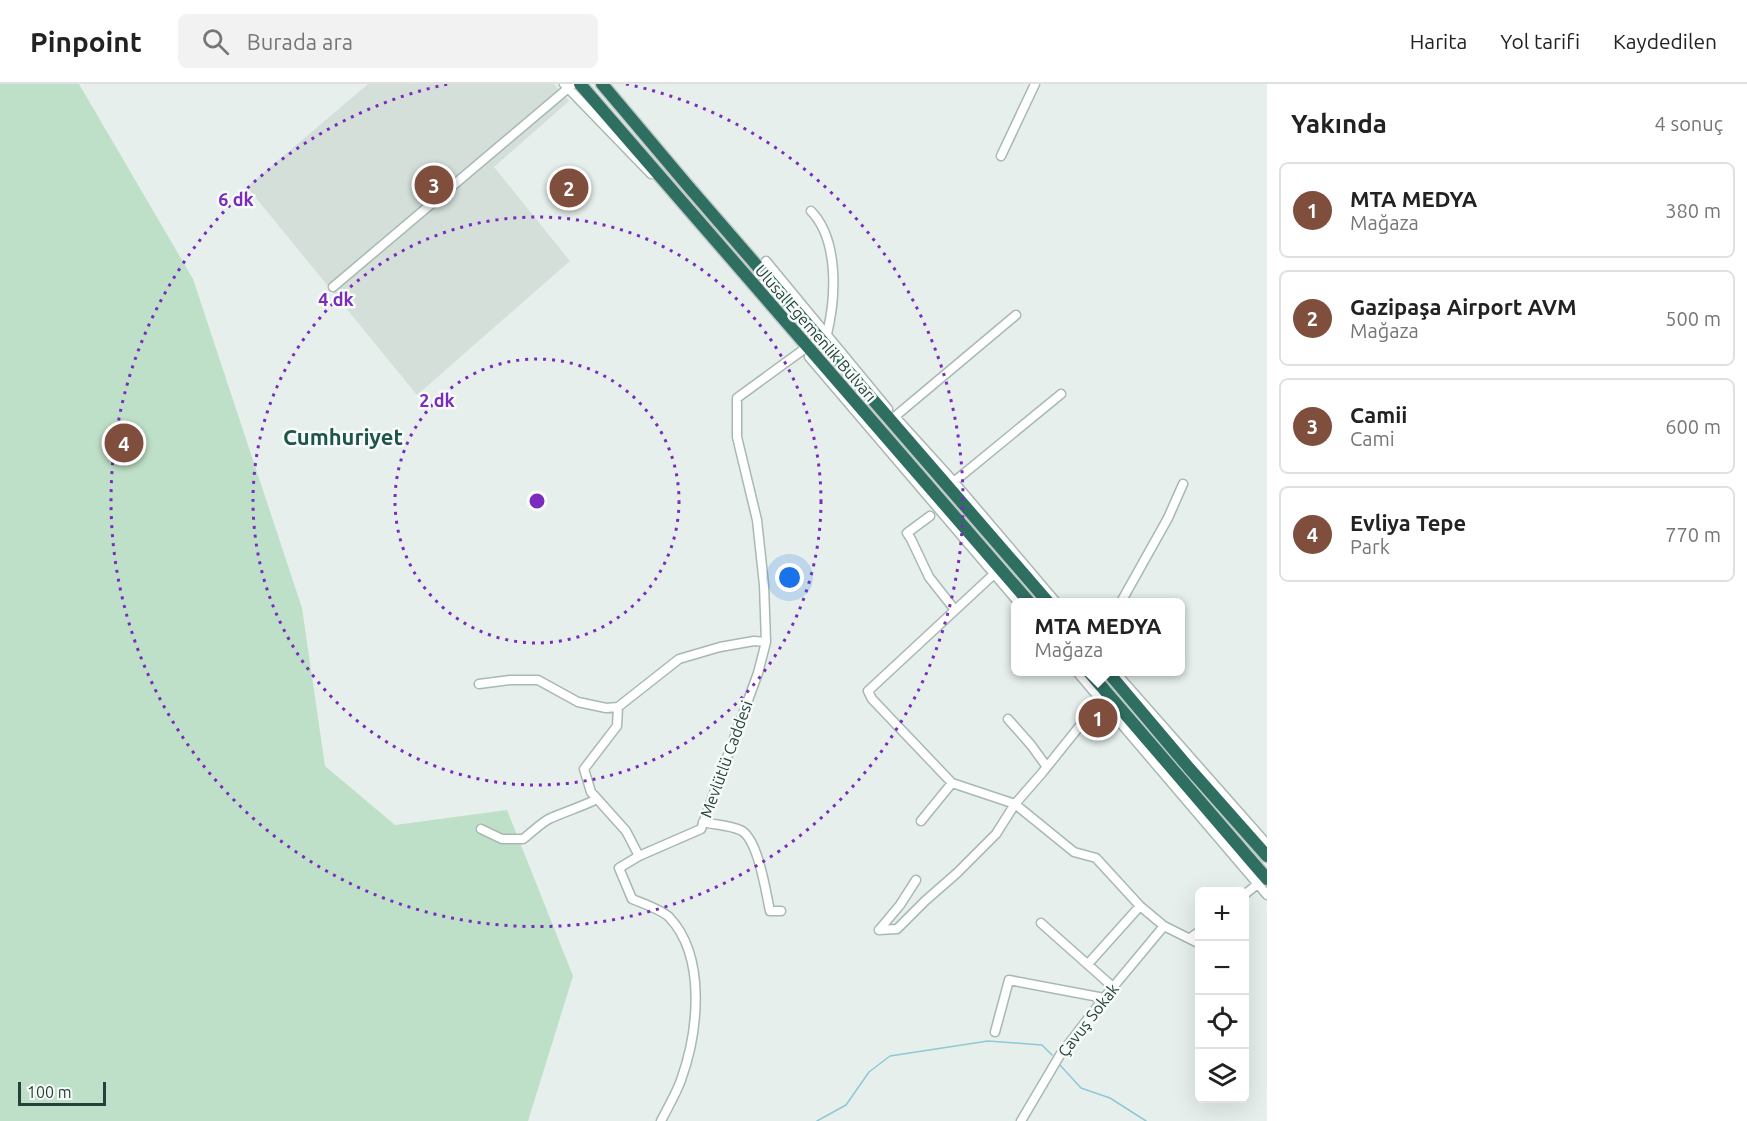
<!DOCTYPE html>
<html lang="tr">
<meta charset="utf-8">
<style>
:root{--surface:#fff;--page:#f2f2f2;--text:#222;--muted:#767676;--line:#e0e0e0;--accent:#804e3d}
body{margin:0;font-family:Ubuntu,sans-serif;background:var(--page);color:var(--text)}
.controls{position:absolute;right:18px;bottom:18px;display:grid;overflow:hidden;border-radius:9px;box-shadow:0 6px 24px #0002}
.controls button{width:54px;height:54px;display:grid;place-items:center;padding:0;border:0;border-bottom:2px solid var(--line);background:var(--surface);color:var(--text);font:30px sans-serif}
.scale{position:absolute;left:18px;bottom:15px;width:88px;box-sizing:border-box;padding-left:6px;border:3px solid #24423a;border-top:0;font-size:16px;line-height:21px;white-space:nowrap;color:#24423a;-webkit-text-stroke:4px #f7fbf9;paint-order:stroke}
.you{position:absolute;left:790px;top:494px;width:21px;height:21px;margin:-15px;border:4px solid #fff;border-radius:50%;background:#1a73e8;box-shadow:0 0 0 9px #1a73e833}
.badge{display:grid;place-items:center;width:39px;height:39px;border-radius:50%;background:var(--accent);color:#fff;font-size:20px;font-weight:700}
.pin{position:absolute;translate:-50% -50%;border:3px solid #fff;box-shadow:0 2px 6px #0006}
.popup{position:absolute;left:1011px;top:514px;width:174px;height:78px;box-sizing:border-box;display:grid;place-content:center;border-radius:9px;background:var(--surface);filter:drop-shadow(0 2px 4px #0005);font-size:20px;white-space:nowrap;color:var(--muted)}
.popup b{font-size:22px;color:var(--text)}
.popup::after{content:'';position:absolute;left:50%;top:100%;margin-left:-12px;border:12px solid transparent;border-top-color:var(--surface)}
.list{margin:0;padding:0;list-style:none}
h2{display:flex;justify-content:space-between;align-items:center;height:78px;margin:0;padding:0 24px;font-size:26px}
h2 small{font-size:20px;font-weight:400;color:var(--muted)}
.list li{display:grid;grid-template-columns:39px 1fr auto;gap:18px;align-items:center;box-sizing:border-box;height:96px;margin:0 12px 12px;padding:0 12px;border:2px solid var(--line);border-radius:9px}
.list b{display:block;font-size:22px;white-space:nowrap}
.list p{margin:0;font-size:20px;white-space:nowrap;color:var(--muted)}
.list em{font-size:20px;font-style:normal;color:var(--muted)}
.icon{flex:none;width:33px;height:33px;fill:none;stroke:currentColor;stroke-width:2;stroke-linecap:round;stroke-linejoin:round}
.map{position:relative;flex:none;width:1267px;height:1037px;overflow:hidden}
header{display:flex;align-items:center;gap:36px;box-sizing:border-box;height:84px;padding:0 30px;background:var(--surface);border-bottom:2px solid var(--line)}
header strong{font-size:28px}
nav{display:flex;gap:33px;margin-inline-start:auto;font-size:21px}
.search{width:420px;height:54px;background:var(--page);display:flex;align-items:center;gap:15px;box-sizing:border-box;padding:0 21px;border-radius:9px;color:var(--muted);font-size:22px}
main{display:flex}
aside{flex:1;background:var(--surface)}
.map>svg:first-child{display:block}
.built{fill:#d4dfda}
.green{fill:#bfe0c8}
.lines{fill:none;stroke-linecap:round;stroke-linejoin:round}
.stream{stroke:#8ec9d4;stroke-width:1.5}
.minor-casing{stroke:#a8b8b2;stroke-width:11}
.highway-casing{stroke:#c2cac8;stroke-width:15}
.minor{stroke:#fff;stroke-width:8}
.highway{stroke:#2f6f62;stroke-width:12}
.ring{fill:none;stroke:#7b2cbf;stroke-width:3;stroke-dasharray:3 6}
.labels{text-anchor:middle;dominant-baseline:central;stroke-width:5;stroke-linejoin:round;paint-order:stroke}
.street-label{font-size:16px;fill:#24423a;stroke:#f7fbf9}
.district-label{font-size:22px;font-weight:bold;fill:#1f5548;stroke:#f7fbf9}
.centre{fill:#7b2cbf;stroke:#f7fbf9;stroke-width:3}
.ring-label{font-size:18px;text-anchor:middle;font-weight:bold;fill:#7b2cbf;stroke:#f7fbf9;stroke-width:5;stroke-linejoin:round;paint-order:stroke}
</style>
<header>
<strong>Pinpoint</strong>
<div class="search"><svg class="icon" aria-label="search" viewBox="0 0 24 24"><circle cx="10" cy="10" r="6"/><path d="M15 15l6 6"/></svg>Burada ara</div>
<nav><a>Harita</a><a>Yol tarifi</a><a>Kaydedilen</a></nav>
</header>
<main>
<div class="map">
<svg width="1267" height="1037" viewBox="0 0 1267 1037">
<rect width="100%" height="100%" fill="#e6efeb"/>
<path class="built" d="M368,0H554L569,17L494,83L570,177L417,311L247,103Z"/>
<path class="green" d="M0,0H79L193,195L302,524L325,682L395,741L507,726L573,892L528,1037H0Z"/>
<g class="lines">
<path class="stream" d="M1060,981L1081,1004L1110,1014L1146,1037
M817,1037L846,1021L869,988L890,972L988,957L1042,961L1052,971"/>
<g class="minor-casing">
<path id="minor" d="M564,0L651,90
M1001,72L1035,0
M811,127C839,156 836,213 827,250
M766,177L888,325
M333,203L573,0
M809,273L1018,518
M892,335L1016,231
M897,335L954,398L1056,518
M950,401L1061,310
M930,432L907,449L911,455L929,493L955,526
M994,490L868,607L872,615L952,699L1015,720L1042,689L1107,608
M1121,518L1168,434L1183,400
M1077,588L1267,811
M1115,588L1267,760
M479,600L510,596H538L578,618L606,624L618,623L679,575L720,563L754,557L766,558
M618,623L617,642L584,685L591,708L626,747L639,772
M1008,635L1031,661L1047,683
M921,737L952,699
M703,738C715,741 729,741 740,746C758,753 766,809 770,827H781
M481,745L502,755H523C531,749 543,737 551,734C567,727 581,723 597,715
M1244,811L1260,798
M1041,839L1113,903
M879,846L897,845L925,817L957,789L996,750L1015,720L1074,768L1096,774L1140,822L1164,842L1200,860
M879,846L900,821L916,796
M1190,854L1200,847
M1088,880L1140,822
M995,948L1009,896L1104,914
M661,1037C668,1023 676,1010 681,996C698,949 707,873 669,833C662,826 642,819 632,815L619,784L639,772L701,745L758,589L766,558L764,501L757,436L737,353V314L807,263
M1021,1037L1060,971L1104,914L1164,842"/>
</g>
<g class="highway-casing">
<path id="highway" d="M580,0L1029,518
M602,0L688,102L1048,518
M1089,588L1267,795
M1108,588L1189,684L1267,772"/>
</g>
<use href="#minor" class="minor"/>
<use href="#highway" class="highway"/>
</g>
<g class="ring">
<circle cx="537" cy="417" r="142"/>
<circle cx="537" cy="417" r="284"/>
<path d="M626 0A426 426 0 1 1 448 0"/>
</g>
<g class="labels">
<g class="street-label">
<text transform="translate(816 249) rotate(49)">Ulusal Egemenlik Bulvarı</text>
<text transform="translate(726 675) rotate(-70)">Mevlütlü Caddesi</text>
<text transform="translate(1088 936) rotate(-52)">Çavuş Sokak</text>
</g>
<g class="district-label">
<text x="343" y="352">Cumhuriyet</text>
</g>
</g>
<circle cx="537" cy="417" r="9" class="centre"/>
<g class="ring-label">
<text x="236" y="122">6 dk</text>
<text x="336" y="222">4 dk</text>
<text x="437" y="323">2 dk</text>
</g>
</svg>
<div class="controls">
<button>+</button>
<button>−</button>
<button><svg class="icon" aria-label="locate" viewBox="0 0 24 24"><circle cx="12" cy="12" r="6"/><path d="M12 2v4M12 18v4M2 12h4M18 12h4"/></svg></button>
<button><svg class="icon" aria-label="layers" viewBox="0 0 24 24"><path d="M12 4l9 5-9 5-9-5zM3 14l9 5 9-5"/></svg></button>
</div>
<div class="scale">100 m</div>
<div class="you"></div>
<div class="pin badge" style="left:1098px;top:634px">1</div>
<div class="popup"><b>MTA MEDYA</b>Mağaza</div>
<div class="pin badge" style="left:569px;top:104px">2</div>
<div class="pin badge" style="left:434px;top:101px">3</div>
<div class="pin badge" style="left:124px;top:359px">4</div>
</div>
<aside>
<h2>Yakında<small>4 sonuç</small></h2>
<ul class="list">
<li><span class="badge">1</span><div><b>MTA MEDYA</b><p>Mağaza</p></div><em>380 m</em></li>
<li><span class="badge">2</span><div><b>Gazipaşa Airport AVM</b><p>Mağaza</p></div><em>500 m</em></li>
<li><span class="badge">3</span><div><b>Camii</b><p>Cami</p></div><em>600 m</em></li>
<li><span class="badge">4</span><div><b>Evliya Tepe</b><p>Park</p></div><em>770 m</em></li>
</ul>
</aside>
</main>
